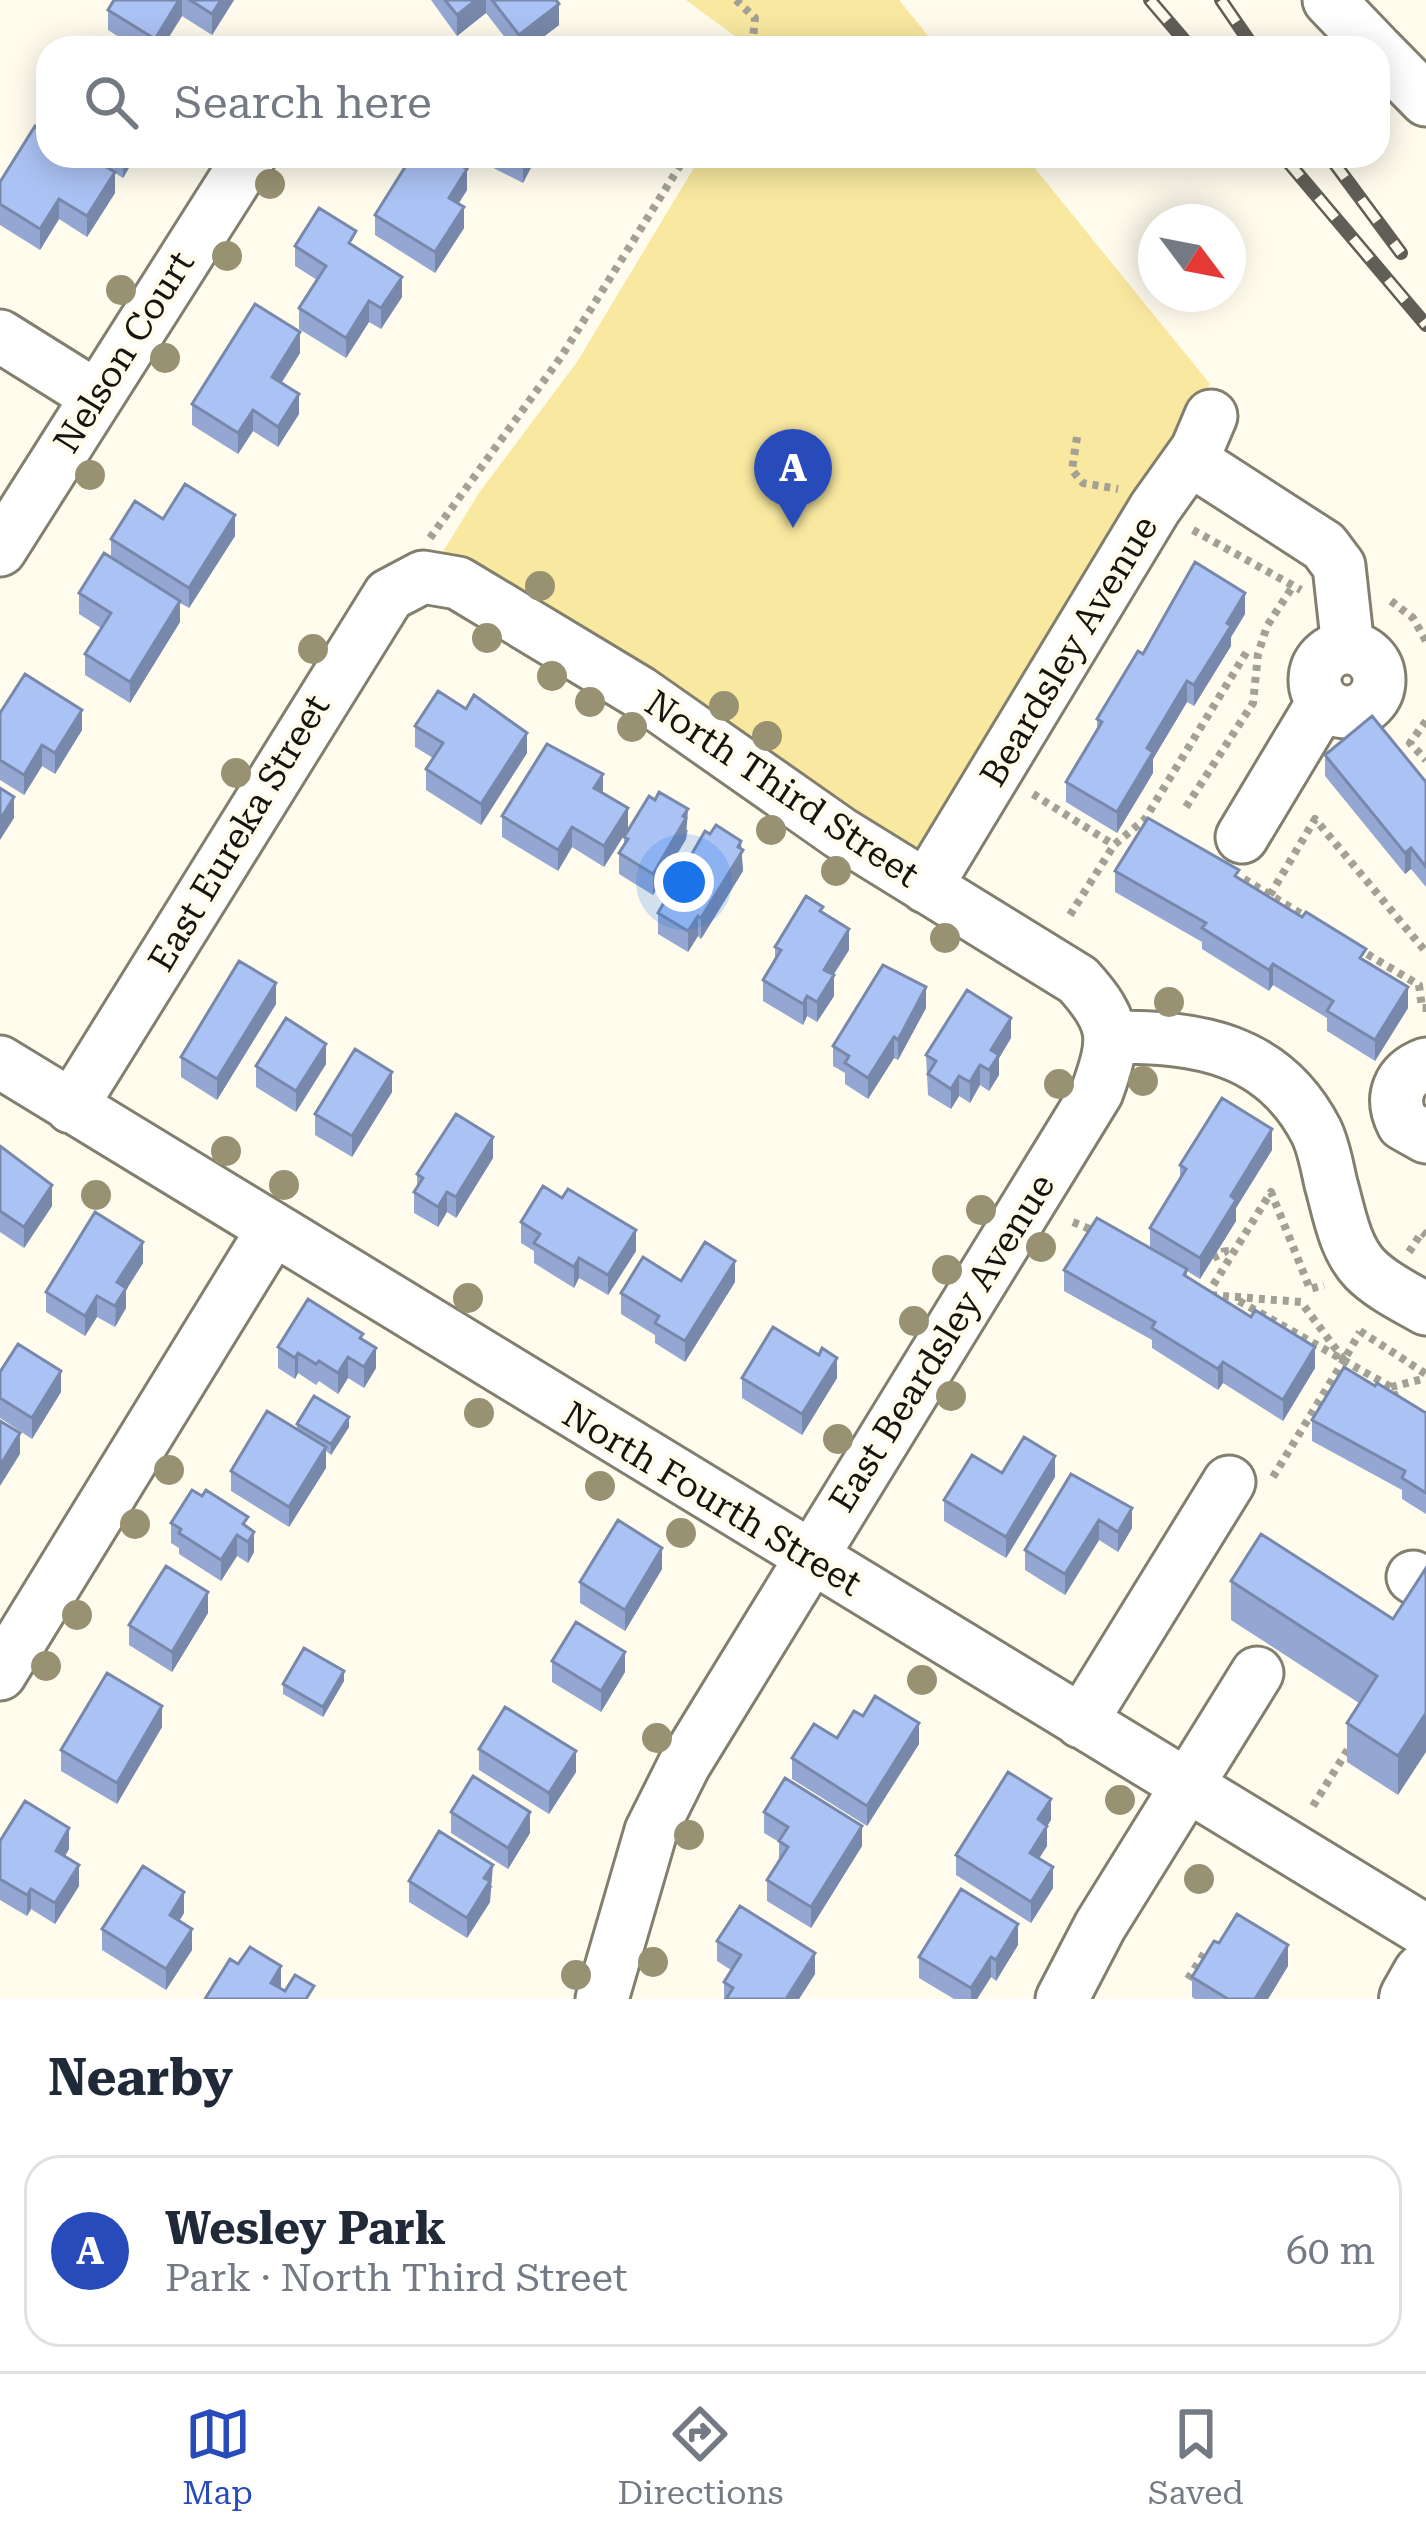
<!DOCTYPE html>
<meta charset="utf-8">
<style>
:root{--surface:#fff;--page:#f2f2f3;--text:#1f2937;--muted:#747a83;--line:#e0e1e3;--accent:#274bba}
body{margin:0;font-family:"Roboto Serif",serif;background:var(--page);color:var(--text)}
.compass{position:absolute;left:1138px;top:204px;width:108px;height:108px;border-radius:50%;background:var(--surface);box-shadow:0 6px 30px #0003;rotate:122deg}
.you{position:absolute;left:684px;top:882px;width:42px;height:42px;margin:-30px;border:9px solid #fff;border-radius:50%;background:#1a73e8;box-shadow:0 0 0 18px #1a73e833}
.badge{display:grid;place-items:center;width:78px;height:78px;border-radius:50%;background:var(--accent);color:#fff;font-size:39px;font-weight:700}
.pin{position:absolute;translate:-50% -99px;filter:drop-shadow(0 3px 6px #0008)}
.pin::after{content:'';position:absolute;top:63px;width:42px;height:36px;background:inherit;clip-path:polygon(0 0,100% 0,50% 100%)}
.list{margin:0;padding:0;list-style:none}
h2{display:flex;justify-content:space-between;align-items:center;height:156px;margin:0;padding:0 48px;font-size:51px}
h2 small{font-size:39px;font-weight:400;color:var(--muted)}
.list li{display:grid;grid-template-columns:78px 1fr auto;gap:36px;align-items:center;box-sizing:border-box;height:192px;margin:0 24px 24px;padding:0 24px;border:3px solid var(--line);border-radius:36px}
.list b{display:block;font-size:45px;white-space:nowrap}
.list p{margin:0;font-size:39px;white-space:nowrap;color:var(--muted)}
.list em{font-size:39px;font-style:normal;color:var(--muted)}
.icon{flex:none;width:66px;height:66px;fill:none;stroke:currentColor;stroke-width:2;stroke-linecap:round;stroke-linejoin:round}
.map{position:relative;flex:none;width:1426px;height:1999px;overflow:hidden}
.search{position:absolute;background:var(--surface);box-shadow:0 6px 30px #0003;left:36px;right:36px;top:36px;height:132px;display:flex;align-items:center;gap:30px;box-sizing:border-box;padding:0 42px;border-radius:36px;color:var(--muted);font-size:45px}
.sheet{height:372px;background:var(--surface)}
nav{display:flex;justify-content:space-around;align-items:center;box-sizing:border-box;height:168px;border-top:3px solid var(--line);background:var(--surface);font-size:33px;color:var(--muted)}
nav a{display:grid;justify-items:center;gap:6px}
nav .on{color:var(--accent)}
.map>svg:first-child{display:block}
.green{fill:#f8e8a0}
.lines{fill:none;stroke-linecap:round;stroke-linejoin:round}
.minor-casing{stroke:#827f6f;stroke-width:57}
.major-casing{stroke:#827f6f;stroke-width:72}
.path{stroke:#a3a196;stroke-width:8;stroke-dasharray:6 6;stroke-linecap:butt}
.minor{stroke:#fff;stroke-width:51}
.major{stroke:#fff;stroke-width:66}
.rail-casing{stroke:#605e56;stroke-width:14}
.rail{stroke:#fffcee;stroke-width:9;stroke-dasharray:27;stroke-linecap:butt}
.tree{fill:#989172}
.wall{fill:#93a7d2}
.shaded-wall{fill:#7888ab}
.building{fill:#abc2f4;stroke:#7888ab;stroke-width:3}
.labels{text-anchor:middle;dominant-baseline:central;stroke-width:9;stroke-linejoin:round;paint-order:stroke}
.street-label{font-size:36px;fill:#15140e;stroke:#fffcee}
</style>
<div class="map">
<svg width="1426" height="1999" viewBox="0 0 1426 1999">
<rect width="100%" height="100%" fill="#fffcee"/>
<path class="green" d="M686,0H899L938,48H751Z
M701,156H1025L1210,384L926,886L436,563L479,493L577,362Z"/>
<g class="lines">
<g class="minor-casing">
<path id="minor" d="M1329,0L1375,48
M1378,51L1426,100
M0,336L96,396
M1191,460L1324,546L1339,566L1348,648
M0,550L250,156
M1315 680a32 32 0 1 1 64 0a32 32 0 1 1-64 0Z
M1242,837L1323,702
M926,887L1155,508L1197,449L1211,416
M1113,1037C1198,1037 1273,1048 1316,1131C1324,1147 1327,1167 1331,1184C1339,1212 1344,1247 1365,1269C1382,1286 1405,1297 1426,1309
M0,1062L1426,1931
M1426,1064C1399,1074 1389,1097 1403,1124L1426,1137
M71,1107L389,595L423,577L458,583L639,692L840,833L1078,980C1117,1023 1116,1039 1097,1092L684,1765L651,1831L602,1999
M1413,1577L1426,1585
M0,1674L272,1231
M1081,1722L1229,1482
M1062,1999L1100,1926L1257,1673"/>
</g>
<g class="major-casing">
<path id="major" d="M1413,1999L1426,1976"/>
</g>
<path class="path" d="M736,0L755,18L752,48
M1077,437L1072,470L1083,483L1118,489
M1193,530L1301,590
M430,538L561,357L686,156
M1391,601L1413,618L1426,641
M1426,721L1410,743L1426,760
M1033,794L1114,845
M1186,807L1253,703L1258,654L1267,626L1293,586
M1244,879L1308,918
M1270,895L1315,819L1426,952
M1070,915L1114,845L1145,819L1249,648
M1357,948L1419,985L1422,1008H1426
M1073,1222L1099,1233
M1409,1252L1422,1232L1426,1235
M1213,1258L1225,1252L1224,1243
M1207,1295L1271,1192L1310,1289L1324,1285
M1211,1295L1301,1302L1344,1360L1360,1332
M1239,1301L1391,1387L1397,1400
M1360,1331L1426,1374
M1391,1387L1426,1378
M1273,1477L1344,1360
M1313,1806L1350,1746
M1188,1979L1207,1949L1216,1955"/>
<use href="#minor" class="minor"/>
<use href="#major" class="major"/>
<g class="rail-casing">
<path id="rail" d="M1150,0L1191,48
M1221,0L1254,48
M1283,156L1426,325
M1329,156L1401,253"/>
</g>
<use href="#rail" class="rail"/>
</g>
<g class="tree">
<circle cx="270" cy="184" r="15"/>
<circle cx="227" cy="256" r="15"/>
<circle cx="121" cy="290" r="15"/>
<circle cx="165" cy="358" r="15"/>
<circle cx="90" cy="475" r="15"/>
<circle cx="540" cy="586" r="15"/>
<circle cx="487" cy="638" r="15"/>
<circle cx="313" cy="649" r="15"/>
<circle cx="552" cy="676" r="15"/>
<circle cx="590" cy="702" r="15"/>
<circle cx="724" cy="706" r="15"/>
<circle cx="632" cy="727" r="15"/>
<circle cx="767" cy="736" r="15"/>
<circle cx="236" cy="773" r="15"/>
<circle cx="771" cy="830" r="15"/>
<circle cx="836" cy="871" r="15"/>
<circle cx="945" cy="938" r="15"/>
<circle cx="1169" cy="1002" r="15"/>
<circle cx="1143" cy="1081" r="15"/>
<circle cx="1059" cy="1084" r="15"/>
<circle cx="226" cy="1151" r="15"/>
<circle cx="284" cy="1185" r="15"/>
<circle cx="96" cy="1195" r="15"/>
<circle cx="981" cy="1210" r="15"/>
<circle cx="1041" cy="1247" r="15"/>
<circle cx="947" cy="1270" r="15"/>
<circle cx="468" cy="1298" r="15"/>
<circle cx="914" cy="1321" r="15"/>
<circle cx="951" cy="1396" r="15"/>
<circle cx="479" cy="1413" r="15"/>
<circle cx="838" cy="1439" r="15"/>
<circle cx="169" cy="1470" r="15"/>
<circle cx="600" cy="1486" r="15"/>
<circle cx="135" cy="1524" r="15"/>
<circle cx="681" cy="1533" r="15"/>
<circle cx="77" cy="1615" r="15"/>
<circle cx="46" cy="1666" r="15"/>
<circle cx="922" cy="1680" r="15"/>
<circle cx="657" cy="1738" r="15"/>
<circle cx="1120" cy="1800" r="15"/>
<circle cx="689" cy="1835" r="15"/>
<circle cx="1199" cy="1879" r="15"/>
<circle cx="653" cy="1962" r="15"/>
<circle cx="576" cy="1975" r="15"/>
</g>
<path class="wall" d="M114,0H234L212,35L182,16L162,48H136L108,30V10Z
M431,0H556L559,25L529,48H513L486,13L457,36Z
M88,156H136L123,178L115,173V193L87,237L59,219L40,250L0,225V182Z
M470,156H537L523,183Z
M467,190L458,204L464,228L435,273L375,235V215Z
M295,246L356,248L402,297L381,329L369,322L346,358L299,329V308L317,280L295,266Z
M300,353L281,383L299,414L278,447L253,431L238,454L192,425V404Z
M163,519L235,536L189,608L180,603V622L130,703L85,675V654L101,628L79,614V593L111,558V539Z
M1245,614L1231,637V646L1194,706L1187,702L1153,759V773L1117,833L1066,802V782L1097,730V719L1143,654Z
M466,709L527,753L481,825L426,790V769L433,758L415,747V726Z
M0,713L82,730L55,774L42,766L24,795L0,780Z
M1325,755L1426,782V887L1411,869L1405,874L1325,776Z
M603,794L628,829L604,867L572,847L558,871L502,837V816Z
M688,830L686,839L653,895L619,874V853L624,844V837Z
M741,849L743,871L701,939L698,936L688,952L658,934V913Z
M1115,871L1239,878L1366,962L1408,1008L1375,1061L1327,1031V1018L1273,985L1269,991L1202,949V942L1115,892Z
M823,913L849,950L833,975L834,996L817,1022L807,1016L803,1025L763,1001V980L775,960V947Z
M276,1004L217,1100L181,1077V1057Z
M926,1008L898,1060L894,1058L868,1099L845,1084V1073L833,1066V1046Z
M1011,1038L999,1058V1075L989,1091L980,1085L970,1103L959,1096L951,1109L928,1095L926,1055Z
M326,1064L296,1112L256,1087V1066Z
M392,1092L352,1157L315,1135V1114Z
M0,1146L52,1206L24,1248L0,1232Z
M1272,1150L1236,1208V1221L1200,1279L1187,1271V1277L1315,1368L1283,1421L1223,1383L1218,1390L1152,1348V1340L1064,1291V1270L1150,1248V1228L1180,1179V1165Z
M493,1158L456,1218L447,1212L438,1227L414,1213V1192L417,1186V1174Z
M521,1222L636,1251L608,1295L579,1278L574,1288L534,1263V1251L521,1243Z
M143,1263L126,1290V1308L115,1327L97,1317L85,1336L46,1312V1292Z
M681,1281L735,1282L685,1362L655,1343V1335L621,1314V1293Z
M363,1340L376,1368L364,1388L348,1378L338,1394L319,1381L316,1385L298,1373L295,1379L278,1368V1347Z
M0,1372L61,1392L32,1439L0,1418Z
M742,1378H837L802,1435L742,1398Z
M1375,1386L1426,1413V1514L1402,1499V1490L1312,1441V1420Z
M297,1424L349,1427L331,1455L326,1451V1468L289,1527L231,1491V1471L297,1430Z
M1002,1473L1055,1477L1006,1558L944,1521V1500Z
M1071,1474L1132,1528L1118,1552L1099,1540L1065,1595L1025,1570V1550Z
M171,1523L248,1527L254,1552L248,1563L237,1556L221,1581L179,1554V1548L171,1543Z
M1426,1568L1398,1795L1347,1762V1723L1359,1703L1231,1620V1581L1393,1619Z
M662,1569L625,1631L580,1603V1582Z
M208,1613L172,1672L129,1645V1625Z
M552,1661L625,1672L601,1712L552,1682Z
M344,1681L323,1717L283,1694V1684Z
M162,1727L117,1804L61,1771V1750Z
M837,1738L919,1744L867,1826L792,1779V1758Z
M479,1749L576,1772L549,1814L479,1770Z
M451,1812L530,1833L508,1869L451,1833Z
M764,1812L862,1846L811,1928L767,1901V1880L779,1861V1842L764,1833Z
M1051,1820L1047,1826V1846L1039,1858L1053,1888L1031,1923L956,1875V1855Z
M0,1841L69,1849L65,1856L79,1886L55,1924L31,1909L27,1916L0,1900Z
M409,1881L493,1886L490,1890V1902L467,1938L409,1902Z
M184,1913L179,1921L192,1950L166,1990L102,1950V1929Z
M717,1941L815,1974L799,1999H724V1982L731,1970L717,1961Z
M1219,1943L1288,1966L1268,1999H1195L1192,1997V1977Z
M1018,1945L996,1981L991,1977L977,1999H954L919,1978V1957Z"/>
<path class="shaded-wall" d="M179,0H182V16L162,48H155V39Z
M221,0H234L212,35V14Z
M476,0H486V13L457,36V15Z
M559,4V25L529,48H519V35Z
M123,156H136L123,178Z
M526,156H537L523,183V162Z
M467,169V190L449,219V198Z
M115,172V193L87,237V216Z
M59,199V219L40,250V229Z
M464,207V228L435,273V252Z
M402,277V297L381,329V308Z
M369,301V322L346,358V338Z
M300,332V353L272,398V377Z
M299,394V414L278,447V427Z
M253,410V431L238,454V433Z
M235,515V536L189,608V588Z
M1245,593V614L1231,637V646L1194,706V685L1227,623Z
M180,601V622L130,703V682Z
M1187,681V702L1153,759V773L1117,833V812L1147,748Z
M82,710V730L55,774V753Z
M527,733V753L481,825V804Z
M42,745V766L24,795V775Z
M603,774V795L594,788Z
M14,797V818L0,840V820Z
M628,808V829L604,867V846Z
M688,809L686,839L653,895V874Z
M572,827V847L558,871V850Z
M741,841L743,871L701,939V918Z
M1411,848V869L1405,874V853Z
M698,916V936L688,952V931Z
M849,929V950L824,990V970Z
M1273,964V985L1269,991V970Z
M834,975V996L817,1022V1002Z
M276,983V1004L217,1100V1079Z
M926,987V1008L898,1060V1040Z
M1408,987V1008L1375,1061V1040Z
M807,996V1016L803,1025V1004Z
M1011,1018V1038L999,1058V1075L989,1091L991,1050Z
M894,1037V1058L868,1099V1078Z
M326,1044V1064L296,1112V1091Z
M980,1065V1085L970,1103V1082Z
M392,1072V1092L352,1157V1136Z
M959,1076V1096L951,1109V1089Z
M1272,1129V1150L1236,1208V1221L1200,1279V1258L1231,1196Z
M493,1137V1158L456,1218V1197Z
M52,1185V1206L24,1248V1227Z
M447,1192V1212L438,1227V1207Z
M636,1230V1251L608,1295V1275Z
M143,1242V1263L126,1290V1308L115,1327L117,1282Z
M579,1258V1278L574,1288V1267Z
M735,1261V1282L685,1362V1341Z
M97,1296V1317L85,1336V1316Z
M1315,1347V1368L1283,1421V1400Z
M376,1348V1368L364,1388V1367Z
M298,1353V1373L295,1379V1358Z
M348,1357V1378L338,1394V1373Z
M837,1358V1378L802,1435V1414Z
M1223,1362V1383L1218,1390V1369Z
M61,1371V1392L32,1439V1418Z
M349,1417V1427L331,1455V1444Z
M20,1433V1454L0,1486V1466Z
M326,1447V1468L289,1527V1507Z
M1055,1456V1477L1006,1558V1537Z
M1132,1508V1528L1118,1552V1532Z
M1099,1520V1540L1065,1595V1574Z
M254,1532V1552L248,1563V1542Z
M237,1535V1556L221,1581V1560Z
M662,1548V1569L625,1631V1610Z
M208,1592V1613L172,1672V1652Z
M625,1652V1672L601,1712V1691Z
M344,1671V1681L323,1717V1707Z
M162,1706V1727L117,1804V1783Z
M1426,1713V1752L1398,1795V1756Z
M919,1723V1744L867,1826V1806Z
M576,1751V1772L549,1814V1793Z
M1051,1799V1820L1047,1826V1846L1030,1873V1853L1038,1819Z
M530,1812V1833L508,1869V1848Z
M862,1826V1846L811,1928V1907Z
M69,1828V1849L56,1871V1851Z
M79,1865V1886L55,1924V1903Z
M493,1865L490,1902L467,1938V1918L484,1878Z
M1053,1867V1888L1031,1923V1902Z
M31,1889V1909L27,1916V1895Z
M184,1892V1913L170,1936V1915Z
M1018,1924V1945L996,1981V1960Z
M192,1929V1950L166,1990V1969Z
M1288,1945V1966L1268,1999H1255Z
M815,1953V1974L799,1999H786Z
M991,1957V1977L977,1999H971V1988Z
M281,1966V1987L274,1999L271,1983Z"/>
<path class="building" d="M114,0H179L155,39L108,10Z
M190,0H221L212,14Z
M445,0H476L457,15Z
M492,0H556L559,4L519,35Z
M35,126L48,134V156H87L115,172L87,216L59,199L40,229L0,204V182Z
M412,156H445L467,169L449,198L464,207L435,252L375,215Z
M511,156H526L523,162Z
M319,208L356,231L349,243L402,277L381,308L369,301L346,338L299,308L326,266L295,246Z
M255,304L300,332L272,377L299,394L278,427L253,410L238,433L192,404Z
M185,484L235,515L189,588L111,539L135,501L163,519Z
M104,553L180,601L130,682L85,654L111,613L79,593Z
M1195,562L1245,593L1227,623L1231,626L1194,685L1187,681L1147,748L1153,752L1117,812L1066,782L1102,722L1097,719L1138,651L1143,654Z
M25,674L82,710L55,753L42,745L24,775L0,760V713Z
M438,691L466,709L474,695L527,733L481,804L426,769L443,743L415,726Z
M1372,716L1426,782V867L1411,848L1405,853L1325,755Z
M547,744L603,774L594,788L628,808L604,846L572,827L558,850L502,816Z
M0,788L14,797L0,820Z
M659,792L688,809L683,816L686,818L653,874L619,853L628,839L624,837L649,796L655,800Z
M1148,818L1239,870L1235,876L1302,917L1306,912L1366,949L1360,958L1408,987L1375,1040L1327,1011L1333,1001L1273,964L1269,970L1202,928L1206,923L1115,871Z
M716,825L741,841L738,847L743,850L701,918L698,916L688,931L658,913L705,831L710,834Z
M806,896L823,907L820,911L849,929L824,970L834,975L817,1002L807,996L803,1004L763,980L781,950L775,947Z
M239,961L276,983L217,1079L181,1057Z
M883,965L926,987L898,1040L894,1037L868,1078L845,1063L849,1056L833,1046Z
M967,990L1011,1018L991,1050L999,1055L989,1070L980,1065L970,1082L959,1076L951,1089L928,1074L936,1061L926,1055Z
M286,1018L326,1044L296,1091L256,1066Z
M355,1049L392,1072L352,1136L315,1114Z
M1222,1098L1272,1129L1231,1196L1236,1200L1200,1258L1150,1228L1186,1169L1180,1165Z
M456,1114L493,1137L456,1197L447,1192L438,1207L414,1192L423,1178L417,1174Z
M0,1146L52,1185L24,1227L0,1211Z
M543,1186L562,1198L568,1189L636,1230L608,1275L579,1258L574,1267L534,1243L540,1234L521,1222Z
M95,1212L143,1242L117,1282L126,1288L115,1306L97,1296L85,1316L46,1292Z
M1097,1218L1187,1269L1184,1275L1251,1317L1255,1310L1315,1347L1283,1400L1223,1362L1218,1369L1152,1328L1155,1322L1064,1270Z
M705,1242L735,1261L685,1341L655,1323L659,1316L621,1293L643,1257L681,1281Z
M308,1299L363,1334L360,1338L376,1348L364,1367L348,1357L338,1373L319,1361L316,1364L298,1353L295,1358L278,1347Z
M773,1327L819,1355L822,1348L837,1358L802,1414L742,1378Z
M18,1344L61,1371L32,1418L0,1398V1372Z
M1344,1367L1375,1386L1377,1383L1426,1413V1493L1402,1478L1405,1471L1312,1420Z
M314,1396L349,1417L331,1444L297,1424Z
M267,1411L326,1447L289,1507L231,1471Z
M0,1421L20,1433L0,1466Z
M1024,1437L1055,1456L1006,1537L944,1500L972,1455L1002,1473Z
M1071,1474L1132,1508L1118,1532L1099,1520L1065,1574L1025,1550Z
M192,1490L202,1496L206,1490L248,1517L243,1524L254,1532L248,1542L237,1535L221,1560L179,1533L181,1529L171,1523Z
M618,1520L662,1548L625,1610L580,1582Z
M1261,1534L1393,1619L1426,1568V1713L1398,1756L1347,1723L1377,1676L1231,1581Z
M166,1566L208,1592L172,1652L129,1625Z
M576,1622L625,1652L601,1691L552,1661Z
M304,1648L344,1671L323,1707L283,1684Z
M107,1673L162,1706L117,1783L61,1750Z
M875,1696L919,1723L867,1806L792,1758L814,1724L837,1738L854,1711L863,1716Z
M505,1707L576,1751L549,1793L479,1749Z
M1008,1772L1051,1799L1038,1819L1047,1826L1030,1853L1053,1867L1031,1902L956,1855Z
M473,1776L530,1812L508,1848L451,1812Z
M785,1778L862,1826L811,1907L767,1880L788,1847L779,1841L788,1827L764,1812Z
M25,1801L69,1828L56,1851L79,1865L55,1903L31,1889L27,1895L0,1879V1841Z
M439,1831L493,1865L484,1878L490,1881L467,1918L409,1881Z
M143,1866L184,1892L170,1915L192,1929L166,1969L102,1929Z
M961,1889L1018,1924L996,1960L991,1957L971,1988L919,1957Z
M740,1906L815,1953L786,1999H726L733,1988L724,1982L741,1955L717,1941Z
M1237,1914L1288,1945L1255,1999H1228L1192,1977L1214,1941L1219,1943Z
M250,1947L281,1966L271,1983L285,1991L295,1975L314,1986L306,1999H205L230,1959L238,1964Z"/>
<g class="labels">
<g class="street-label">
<text transform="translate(124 352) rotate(-58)">Nelson Court</text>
<text transform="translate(1069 651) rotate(-59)">Beardsley Avenue</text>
<text transform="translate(782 789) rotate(34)">North Third Street</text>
<text transform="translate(239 833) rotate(-59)">East Eureka Street</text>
<text transform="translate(942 1343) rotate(-58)">East Beardsley Avenue</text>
<text transform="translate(712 1499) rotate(31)">North Fourth Street</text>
</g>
</g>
</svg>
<svg class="compass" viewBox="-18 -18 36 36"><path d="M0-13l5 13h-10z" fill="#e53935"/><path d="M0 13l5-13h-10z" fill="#747a83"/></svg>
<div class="you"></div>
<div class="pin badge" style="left:793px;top:528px">A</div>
<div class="search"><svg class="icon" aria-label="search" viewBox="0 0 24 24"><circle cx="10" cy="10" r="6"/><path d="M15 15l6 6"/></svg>Search here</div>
</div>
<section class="sheet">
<h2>Nearby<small></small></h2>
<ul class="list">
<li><span class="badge">A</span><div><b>Wesley Park</b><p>Park · North Third Street</p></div><em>60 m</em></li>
</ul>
</section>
<nav>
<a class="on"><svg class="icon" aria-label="map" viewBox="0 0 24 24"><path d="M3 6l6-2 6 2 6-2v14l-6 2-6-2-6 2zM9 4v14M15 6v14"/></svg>Map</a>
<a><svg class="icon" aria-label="directions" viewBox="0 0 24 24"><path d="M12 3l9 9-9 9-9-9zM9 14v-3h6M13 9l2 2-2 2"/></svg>Directions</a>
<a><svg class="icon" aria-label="saved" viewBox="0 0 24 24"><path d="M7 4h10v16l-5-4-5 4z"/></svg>Saved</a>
</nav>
